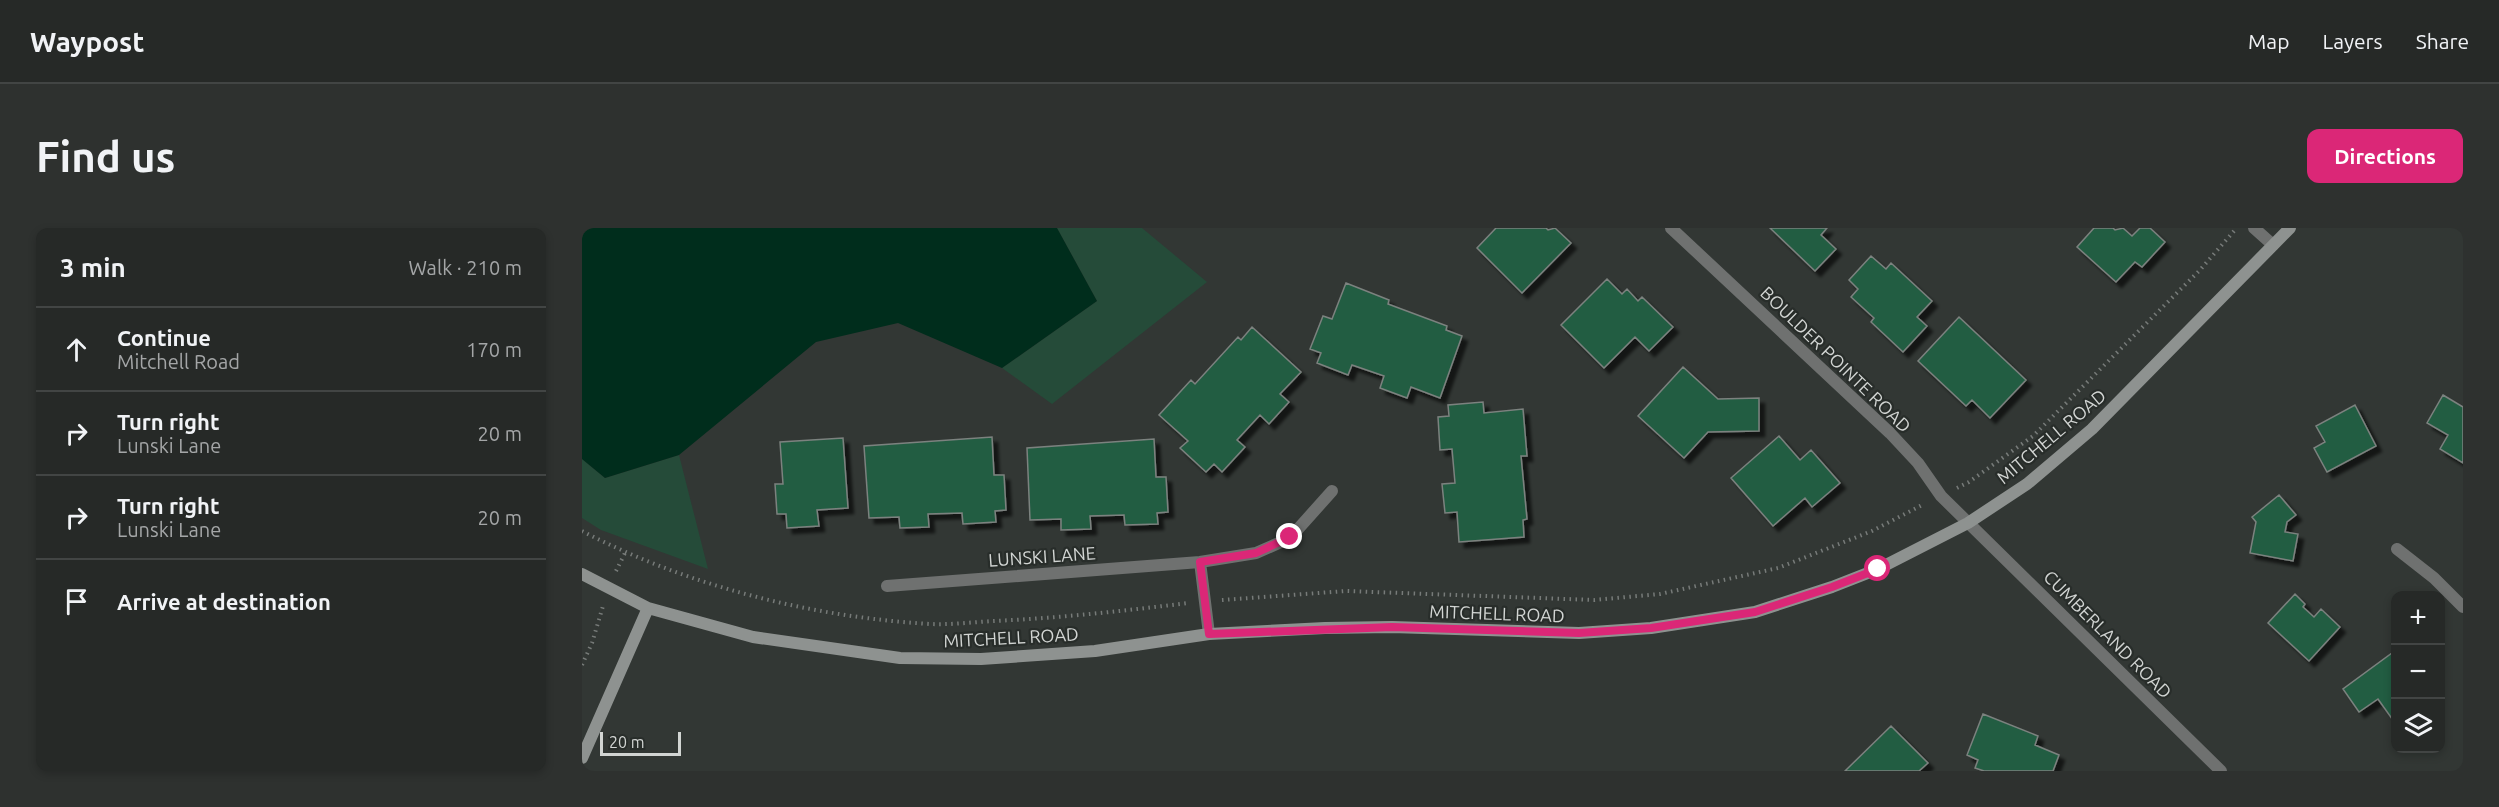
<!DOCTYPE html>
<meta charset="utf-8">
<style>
:root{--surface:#262927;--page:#2e312f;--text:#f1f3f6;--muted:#a4a6a7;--line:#424544;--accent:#db2777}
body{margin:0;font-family:Ubuntu,sans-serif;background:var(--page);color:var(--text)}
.controls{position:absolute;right:18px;bottom:18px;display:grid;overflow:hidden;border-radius:12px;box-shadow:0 3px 9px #0003}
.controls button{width:54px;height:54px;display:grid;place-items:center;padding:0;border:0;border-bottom:2px solid var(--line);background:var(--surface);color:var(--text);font:30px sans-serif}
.scale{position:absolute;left:18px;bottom:15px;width:81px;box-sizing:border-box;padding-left:6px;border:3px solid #d2d5d3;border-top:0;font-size:16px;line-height:21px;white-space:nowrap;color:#d2d5d3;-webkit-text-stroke:4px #282d2a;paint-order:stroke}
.stop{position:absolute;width:18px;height:18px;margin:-14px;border:4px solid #db2777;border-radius:50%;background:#fff}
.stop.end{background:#db2777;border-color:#fff;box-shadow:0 2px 6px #0008}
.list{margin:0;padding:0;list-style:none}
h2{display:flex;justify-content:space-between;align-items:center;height:78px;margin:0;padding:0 24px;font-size:26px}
h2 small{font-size:20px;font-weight:400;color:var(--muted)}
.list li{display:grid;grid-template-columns:39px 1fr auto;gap:18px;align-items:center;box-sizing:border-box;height:84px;padding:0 24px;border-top:2px solid var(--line)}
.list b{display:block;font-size:22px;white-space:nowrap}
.list p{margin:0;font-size:20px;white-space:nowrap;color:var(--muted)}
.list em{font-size:20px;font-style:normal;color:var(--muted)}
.icon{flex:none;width:33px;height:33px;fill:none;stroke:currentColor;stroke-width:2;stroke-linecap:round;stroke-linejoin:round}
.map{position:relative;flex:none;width:1881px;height:543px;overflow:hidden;border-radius:12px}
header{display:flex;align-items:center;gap:36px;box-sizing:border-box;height:84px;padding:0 30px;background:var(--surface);border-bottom:2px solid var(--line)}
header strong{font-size:28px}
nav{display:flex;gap:33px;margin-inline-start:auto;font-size:21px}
.intro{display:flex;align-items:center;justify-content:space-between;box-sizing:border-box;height:144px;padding:0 36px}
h1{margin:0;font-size:42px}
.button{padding:15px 27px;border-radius:12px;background:var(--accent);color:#fff;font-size:21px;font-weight:700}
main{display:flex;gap:36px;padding:0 36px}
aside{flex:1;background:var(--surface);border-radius:12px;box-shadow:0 3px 9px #0003}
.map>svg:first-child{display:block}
.green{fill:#254b39}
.water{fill:#002d1c}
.building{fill:#235d43;stroke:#7c827f;stroke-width:1.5;filter:url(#shadow)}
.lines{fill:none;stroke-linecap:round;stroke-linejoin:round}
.path{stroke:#777b79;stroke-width:4;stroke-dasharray:1.5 4.5;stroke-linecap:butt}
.street{stroke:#6f7170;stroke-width:12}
.secondary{stroke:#8e9290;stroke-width:12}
.route{stroke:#db2777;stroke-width:8}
.labels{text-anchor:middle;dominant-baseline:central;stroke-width:4.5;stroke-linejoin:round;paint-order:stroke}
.street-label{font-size:18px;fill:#d2d5d3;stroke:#282d2a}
</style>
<header>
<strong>Waypost</strong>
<nav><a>Map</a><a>Layers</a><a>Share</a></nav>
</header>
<div class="intro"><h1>Find us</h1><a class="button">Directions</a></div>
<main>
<aside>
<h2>3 min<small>Walk · 210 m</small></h2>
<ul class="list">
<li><svg class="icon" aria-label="ahead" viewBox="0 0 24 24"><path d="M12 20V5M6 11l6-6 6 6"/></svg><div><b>Continue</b><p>Mitchell Road</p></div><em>170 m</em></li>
<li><svg class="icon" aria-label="right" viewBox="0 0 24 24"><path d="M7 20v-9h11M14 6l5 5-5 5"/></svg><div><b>Turn right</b><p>Lunski Lane</p></div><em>20 m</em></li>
<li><svg class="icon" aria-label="right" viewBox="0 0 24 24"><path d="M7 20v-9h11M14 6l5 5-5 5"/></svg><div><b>Turn right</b><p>Lunski Lane</p></div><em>20 m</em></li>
<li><svg class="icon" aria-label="arrive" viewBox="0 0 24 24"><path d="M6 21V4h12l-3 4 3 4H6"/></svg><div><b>Arrive at destination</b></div></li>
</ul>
</aside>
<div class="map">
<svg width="1881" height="543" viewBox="0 0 1881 543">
<defs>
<filter id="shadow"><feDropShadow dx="5.5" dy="5.5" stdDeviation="1.5" flood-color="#0009"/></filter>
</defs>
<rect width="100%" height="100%" fill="#323734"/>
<path class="green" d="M475,0H560L625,54L470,176L420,140L515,73Z
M97,227L126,341L19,302L0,290V231L23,250Z"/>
<path class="water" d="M0,0H475L515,73L420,140L316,95L234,114L97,227L23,250L0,231Z"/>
<path class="building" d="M914,0H964L966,2L973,0L989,15L940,65L895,20Z
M1188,0H1245L1239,7L1254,21L1233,43Z
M1512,0H1531L1533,2L1541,0L1550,8L1558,0H1568L1583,14L1560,39L1553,34L1534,54L1495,19Z
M1289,28L1304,41L1309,35L1350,73L1335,89L1345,98L1321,124L1289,94L1292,90L1269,69L1276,61L1267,52Z
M1025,51L1040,66L1045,61L1056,73L1060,69L1091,99L1067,123L1053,109L1022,140L979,97Z
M764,55L807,72L806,76L865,98L864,102L880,108L858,170L829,159L825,170L798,160L802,148L770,137L766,147L735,135L739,125L728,121L741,88L750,91Z
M1377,89L1444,152L1408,190L1390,172L1384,178L1336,133Z
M670,99L719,144L698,166L707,174L687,196L678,187L655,212L663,219L640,244L632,236L624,244L598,220L606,213L577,187L609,152L613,156L656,109L659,112Z
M1101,139L1136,171L1177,170V203L1126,204L1102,230L1056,188Z
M1861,167L1881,179V235L1858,221L1866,207L1845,195Z
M901,174L902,185L941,181L945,228H939L945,291L941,292L942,309L877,314L875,284L863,285L860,256L873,255L870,221L858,222L856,189L867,188L866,177Z
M1773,177L1794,218L1745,244L1732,220L1743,214L1734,198Z
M1197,208L1218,232L1229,222L1258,255L1230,279L1223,270L1191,298L1149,250Z
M410,209L412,247H422L424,282L413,283L414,294L381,296L380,285L346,286L347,299L318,300L317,289L287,290L282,218Z
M261,210L266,280L235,282L237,298L205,300L204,286H195L193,256H201L198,214Z
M572,211L574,249H584L586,284L575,285L576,296L543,297L542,287L508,288L509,301L479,302V291L448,292L445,220Z
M1697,267L1714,287L1705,294L1703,304L1716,306L1711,333L1668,325L1674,294L1670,289Z
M1713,366L1723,376L1721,379L1732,389L1739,381L1758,399L1727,433L1686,395Z
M1810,425L1814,429L1813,495L1796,471L1777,484L1761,461Z
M1401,486L1456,508L1453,517L1477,527L1471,543H1402L1393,540L1396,532L1385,527Z
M1309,498L1346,535L1337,543H1263Z"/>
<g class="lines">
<path class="path" d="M1375,260L1387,254L1451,208L1618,42L1652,3
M0,303C106,358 229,389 348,396C369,397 391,394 412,393C477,390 541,383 606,375
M34,343L43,325
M640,372L764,363L1012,372L1078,366L1196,340L1290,303L1342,276
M0,437L10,415L21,378"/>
<path class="street" d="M1089,0L1308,205L1336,235L1359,268L1639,543
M1672,0L1691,17
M1815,321L1852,350L1881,379
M618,334L627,406
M305,358L618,334L674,325L708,310L750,263"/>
<path class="secondary" d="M0,346L66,380L171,409L318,430L399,431L513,423L627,406L743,400L810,399L997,405L1069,400L1173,384L1250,359L1296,341L1386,295L1445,256L1510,201L1708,0
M0,530L66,380"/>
</g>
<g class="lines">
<path class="route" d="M708,309L674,325L618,334L627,406L810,399L997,405L1069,400L1173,384L1250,359L1296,341"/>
</g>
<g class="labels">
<g class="street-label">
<text transform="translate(1254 131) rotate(44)">BOULDER POINTE ROAD</text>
<text transform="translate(1469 208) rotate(-40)">MITCHELL ROAD</text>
<text transform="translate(460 328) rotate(-4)">LUNSKI LANE</text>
<text transform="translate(915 385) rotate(2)">MITCHELL ROAD</text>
<text transform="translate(1526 406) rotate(45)">CUMBERLAND ROAD</text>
<text transform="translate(429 409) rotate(-3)">MITCHELL ROAD</text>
</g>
</g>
</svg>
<div class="controls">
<button>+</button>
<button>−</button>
<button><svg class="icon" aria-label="layers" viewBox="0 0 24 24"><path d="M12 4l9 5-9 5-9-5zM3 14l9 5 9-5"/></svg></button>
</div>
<div class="scale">20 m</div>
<div class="stop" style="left:1296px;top:341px"></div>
<div class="stop end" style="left:708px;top:309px"></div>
</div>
</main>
